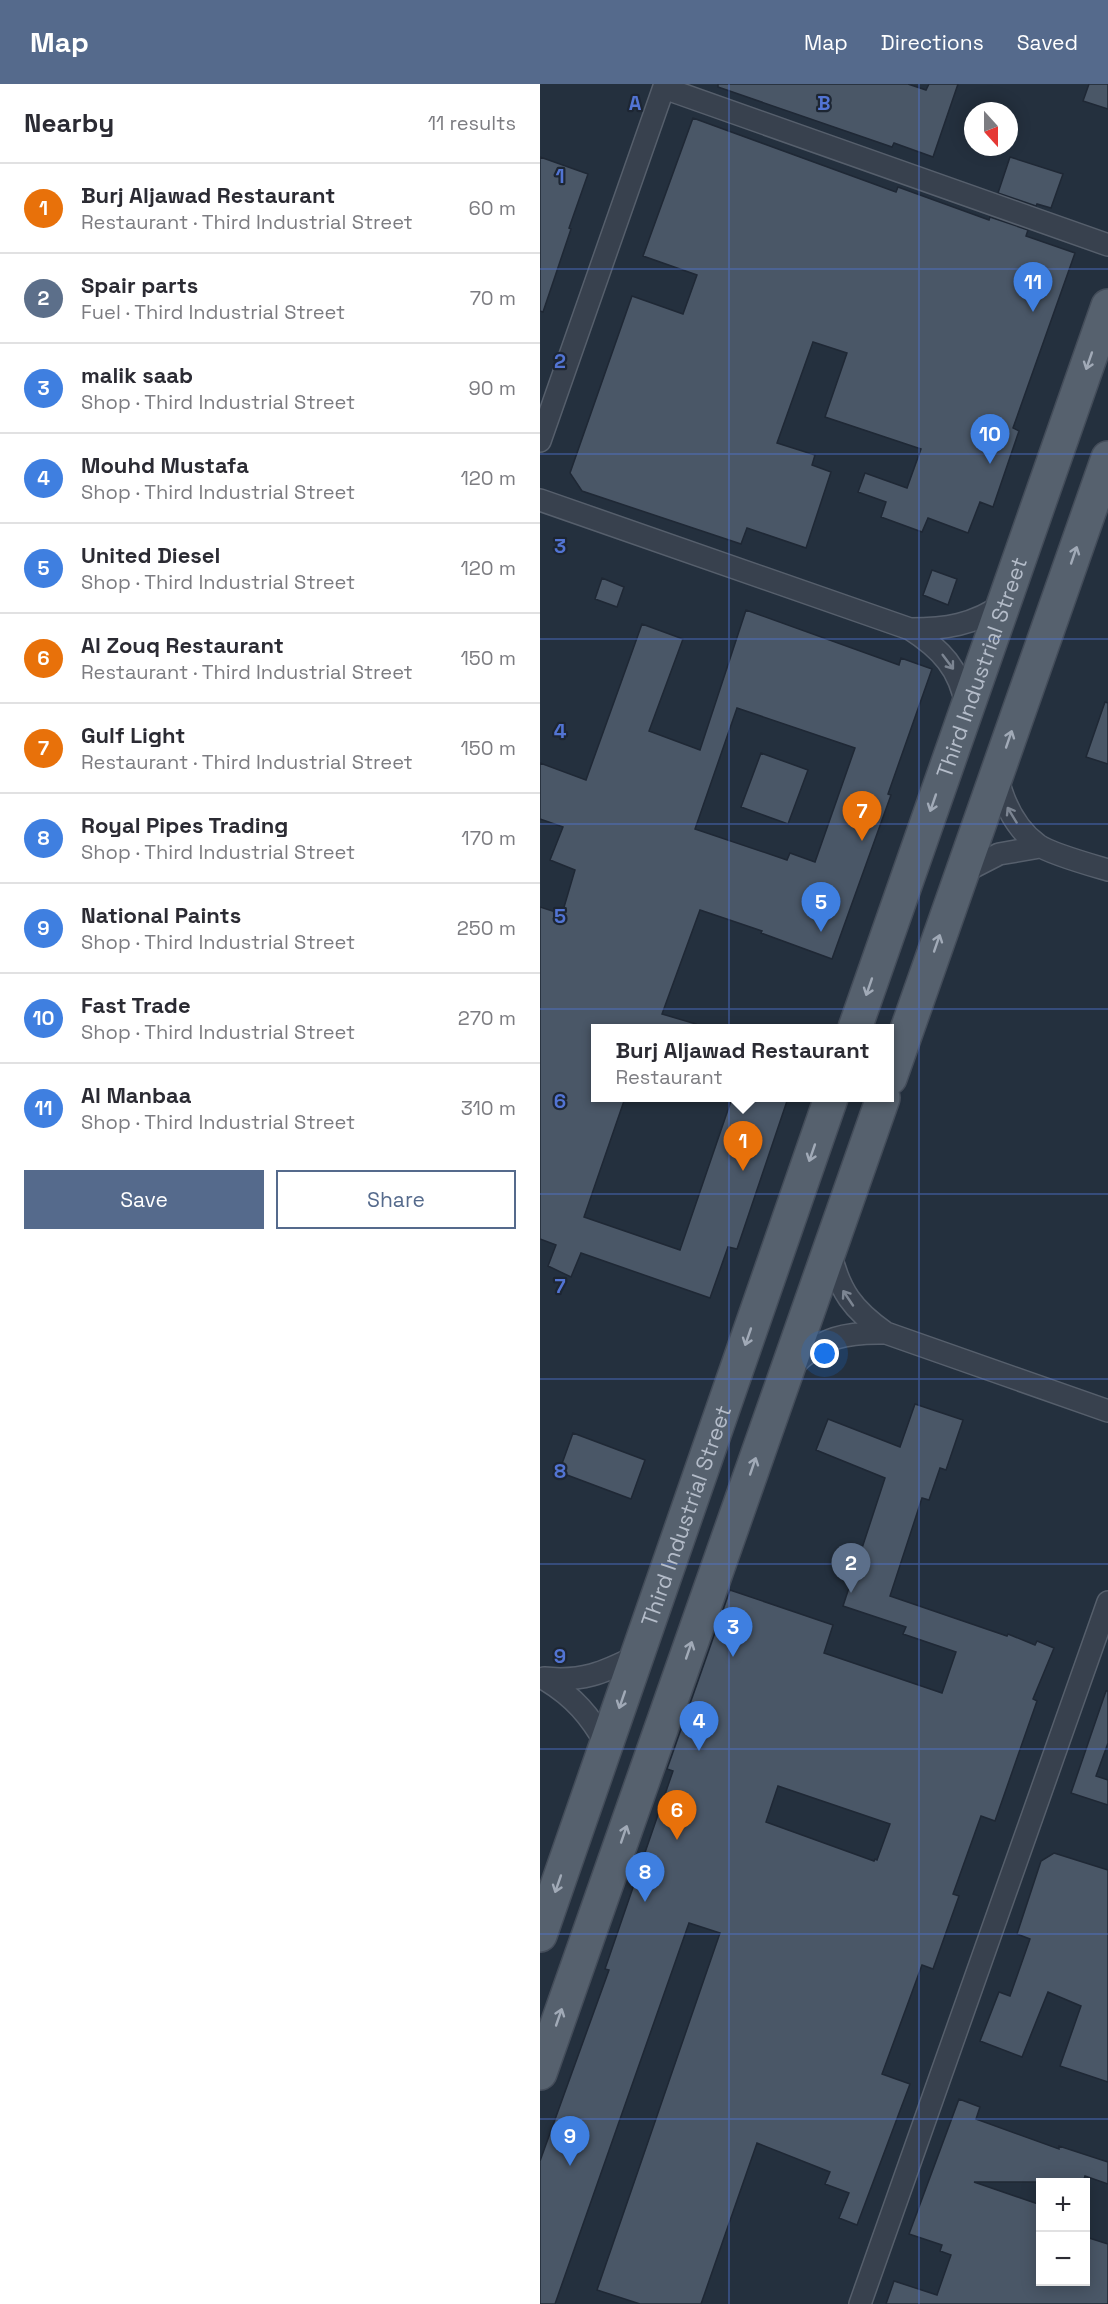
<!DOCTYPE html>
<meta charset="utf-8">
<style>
:root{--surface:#fff;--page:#f7f7f7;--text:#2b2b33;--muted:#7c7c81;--line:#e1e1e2;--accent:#556a8c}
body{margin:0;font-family:"Space Grotesk",sans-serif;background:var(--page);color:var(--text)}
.controls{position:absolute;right:18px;bottom:18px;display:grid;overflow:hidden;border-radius:0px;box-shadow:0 3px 15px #0003}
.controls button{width:54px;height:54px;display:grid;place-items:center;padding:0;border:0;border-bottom:2px solid var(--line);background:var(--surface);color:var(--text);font:30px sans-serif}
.compass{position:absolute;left:424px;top:18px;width:54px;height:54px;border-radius:50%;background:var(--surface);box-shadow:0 3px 15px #0003;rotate:159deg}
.you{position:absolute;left:285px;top:1270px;width:21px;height:21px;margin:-15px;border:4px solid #fff;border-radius:50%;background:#1a73e8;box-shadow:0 0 0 9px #1a73e833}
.badge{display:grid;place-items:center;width:39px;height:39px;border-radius:50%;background:var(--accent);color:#fff;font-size:20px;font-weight:700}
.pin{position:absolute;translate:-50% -50px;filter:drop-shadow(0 2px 3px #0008)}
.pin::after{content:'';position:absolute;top:32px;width:21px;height:18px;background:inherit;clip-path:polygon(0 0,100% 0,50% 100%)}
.popup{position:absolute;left:51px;top:940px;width:303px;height:78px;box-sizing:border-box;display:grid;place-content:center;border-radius:0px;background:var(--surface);filter:drop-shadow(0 2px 4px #0005);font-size:20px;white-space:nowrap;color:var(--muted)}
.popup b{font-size:22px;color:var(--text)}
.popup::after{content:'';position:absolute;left:50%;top:100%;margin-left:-12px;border:12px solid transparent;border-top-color:var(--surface)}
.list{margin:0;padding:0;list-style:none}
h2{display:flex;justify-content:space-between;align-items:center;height:78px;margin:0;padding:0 24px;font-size:26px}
h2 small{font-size:20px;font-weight:400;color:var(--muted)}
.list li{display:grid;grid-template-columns:39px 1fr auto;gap:18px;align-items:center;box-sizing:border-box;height:90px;padding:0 24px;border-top:2px solid var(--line)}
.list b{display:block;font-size:22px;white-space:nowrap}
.list p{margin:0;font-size:20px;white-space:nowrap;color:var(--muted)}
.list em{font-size:20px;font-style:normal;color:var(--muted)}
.actions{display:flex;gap:12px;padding:18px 24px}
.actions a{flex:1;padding:14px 0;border:2px solid var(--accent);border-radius:0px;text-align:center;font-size:21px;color:var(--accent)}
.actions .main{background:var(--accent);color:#fff}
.map{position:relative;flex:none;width:568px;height:2220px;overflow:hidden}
header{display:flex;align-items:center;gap:36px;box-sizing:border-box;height:84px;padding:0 30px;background:var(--accent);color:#fff}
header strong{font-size:28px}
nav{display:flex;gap:33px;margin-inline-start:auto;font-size:21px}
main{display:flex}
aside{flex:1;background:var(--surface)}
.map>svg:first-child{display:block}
.building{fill:#4a5767;stroke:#1f2835;stroke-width:1.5;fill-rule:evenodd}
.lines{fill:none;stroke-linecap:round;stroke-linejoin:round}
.minor-casing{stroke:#565f6c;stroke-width:24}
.primary-casing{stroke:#444d5a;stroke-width:36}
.minor{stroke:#38414e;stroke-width:21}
.primary{stroke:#56616e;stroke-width:33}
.oneway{stroke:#a1aab7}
.oneway2{stroke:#7c8592}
.grid{fill:none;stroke:#5274d3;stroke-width:1.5;stroke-opacity:0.55}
.labels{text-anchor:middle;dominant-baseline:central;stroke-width:4.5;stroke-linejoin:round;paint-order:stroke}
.street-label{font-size:22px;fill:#b4bcc9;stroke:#1d2633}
.grid-label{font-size:20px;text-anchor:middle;font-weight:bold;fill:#5274d3;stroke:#1d2633;stroke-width:4.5;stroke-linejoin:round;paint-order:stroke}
</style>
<header>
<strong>Map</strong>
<nav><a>Map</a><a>Directions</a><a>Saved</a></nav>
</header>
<main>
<aside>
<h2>Nearby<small>11 results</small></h2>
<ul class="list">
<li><span class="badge" style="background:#e8710a">1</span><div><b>Burj Aljawad Restaurant</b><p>Restaurant · Third Industrial Street</p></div><em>60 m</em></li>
<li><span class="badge" style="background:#5c6f8a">2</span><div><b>Spair parts</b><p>Fuel · Third Industrial Street</p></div><em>70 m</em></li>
<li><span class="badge" style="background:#3f7fe0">3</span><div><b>malik saab</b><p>Shop · Third Industrial Street</p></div><em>90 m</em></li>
<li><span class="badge" style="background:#3f7fe0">4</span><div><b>Mouhd Mustafa</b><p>Shop · Third Industrial Street</p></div><em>120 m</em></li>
<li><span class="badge" style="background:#3f7fe0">5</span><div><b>United Diesel</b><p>Shop · Third Industrial Street</p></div><em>120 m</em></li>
<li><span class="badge" style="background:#e8710a">6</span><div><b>Al Zouq Restaurant</b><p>Restaurant · Third Industrial Street</p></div><em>150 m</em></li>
<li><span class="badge" style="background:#e8710a">7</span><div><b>Gulf Light</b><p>Restaurant · Third Industrial Street</p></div><em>150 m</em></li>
<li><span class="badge" style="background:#3f7fe0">8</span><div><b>Royal Pipes Trading</b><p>Shop · Third Industrial Street</p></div><em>170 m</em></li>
<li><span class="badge" style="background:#3f7fe0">9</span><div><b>National Paints</b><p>Shop · Third Industrial Street</p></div><em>250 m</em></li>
<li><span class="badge" style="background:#3f7fe0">10</span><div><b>Fast Trade</b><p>Shop · Third Industrial Street</p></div><em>270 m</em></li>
<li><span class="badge" style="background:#3f7fe0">11</span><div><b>Al Manbaa</b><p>Shop · Third Industrial Street</p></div><em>310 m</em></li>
</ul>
<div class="actions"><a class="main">Save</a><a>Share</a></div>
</aside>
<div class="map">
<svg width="568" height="2220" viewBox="0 0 568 2220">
<rect width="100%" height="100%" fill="#24303e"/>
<path class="building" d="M178,0H368L386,6L389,0H418L393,73L354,59L352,63L178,3Z
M549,0H568V25L543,17Z
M153,34L356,108L358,103L449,136L450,133L488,146L486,152L535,169L473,344L479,347L453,423L440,418L428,449L388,434L382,448L341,433L346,418L318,408L325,389L367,404L381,365L285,333L307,269L273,258L237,359L275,371L272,381L291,388L266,464L207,444L201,460L42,407L30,389L92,212L143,230L157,191L103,172Z
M0,73L48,90L29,144L31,145L3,228L0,227Z
M470,73L523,90L511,124L497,120L496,122L458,109Z
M392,486L417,495L408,521L383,511Z
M62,494L84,503L77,523L55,515Z
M206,526L359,581L361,574L392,585L348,710L351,711L292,875L221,849L222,847L160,826L122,930L156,940L155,945H56V1014H85L44,1133L140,1166L192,1014H248L197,1165L188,1163L170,1214L41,1169L31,1193L8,1182L16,1161L0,1155V823L22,830L35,786L10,776L23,743L0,735V679L46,696L102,540L143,555L109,647L160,666ZM197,624L315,664L275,778L250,769L247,776L155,745Z
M565,618L568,619V680L546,673Z
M221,669L268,686L248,740L201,723Z
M375,1320L423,1336L406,1386L400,1384L389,1416L382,1414L350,1512L467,1552L468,1550L495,1561L497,1557L514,1564L493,1615L497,1617L455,1737L441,1732L413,1810L419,1812L393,1885L382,1881L342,1990L370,2000L317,2141L299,2134L309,2109L285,2100L290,2088L217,2059L161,2220H100L57,2206L180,1849L149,1839L15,2220H0V2077L69,1886L65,1885L133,1687L127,1685L190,1506L293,1541L284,1569L402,1609L416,1568L363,1550L366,1543L303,1522L345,1394L276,1366L288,1335L360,1363ZM238,1702L350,1740L337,1776L335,1775L334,1777L226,1738Z
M33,1349L105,1376L91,1415L19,1388Z
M566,1607H568V1659L556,1692L568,1696V1721L531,1709Z
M514,1769L568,1786V1998L520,1982L541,1922L508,1908L482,1973L440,1957L459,1908L470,1912L490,1855L477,1850L501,1777Z
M419,2015L440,2023L436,2035L519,2065V2062L568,2078V2100L545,2092L543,2098H434L501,2121V2198H546V2153L568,2160V2220H346L354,2197L397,2211L411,2171L400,2167L402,2161L369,2150Z"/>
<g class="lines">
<g class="minor-casing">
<path id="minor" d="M124,4L568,161
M0,357L125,0
M0,416L370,545C401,565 420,585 426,622
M370,545C405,545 434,541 463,520
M457,691C463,718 475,744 498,761C511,770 551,781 568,786
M422,789L459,770L500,763
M290,1167C299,1207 313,1226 346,1249L568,1327
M252,1283C281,1253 306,1248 346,1249
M4,1594C42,1598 63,1589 97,1572
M6,1596C34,1613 50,1632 66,1660
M320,2220L568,1518"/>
</g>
<g class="primary-casing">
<g id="primary">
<path id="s1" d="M315,944L568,222"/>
<path d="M350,994L568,374"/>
<path id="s2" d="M0,1851L291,1014"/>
<path d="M0,1989L343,1014"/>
</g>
</g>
<use href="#minor" class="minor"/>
<use href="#primary" class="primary"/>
</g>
<defs><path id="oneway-shaft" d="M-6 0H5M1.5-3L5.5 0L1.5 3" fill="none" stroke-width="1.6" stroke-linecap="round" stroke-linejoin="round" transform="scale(1.5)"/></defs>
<g class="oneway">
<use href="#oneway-shaft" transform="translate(549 277) rotate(109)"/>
<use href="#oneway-shaft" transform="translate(534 471) rotate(-71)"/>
<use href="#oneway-shaft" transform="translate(469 655) rotate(-71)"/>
<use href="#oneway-shaft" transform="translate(393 719) rotate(109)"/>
<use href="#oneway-shaft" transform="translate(397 859) rotate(-71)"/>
<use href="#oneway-shaft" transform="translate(329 903) rotate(109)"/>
<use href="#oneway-shaft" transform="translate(272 1069) rotate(109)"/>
<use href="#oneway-shaft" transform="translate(208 1253) rotate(109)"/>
<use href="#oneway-shaft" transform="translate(213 1382) rotate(-71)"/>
<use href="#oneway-shaft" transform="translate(149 1566) rotate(-71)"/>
<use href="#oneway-shaft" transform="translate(82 1616) rotate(109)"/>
<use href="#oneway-shaft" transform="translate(84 1750) rotate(-71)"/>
<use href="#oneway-shaft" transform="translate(18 1800) rotate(109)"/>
<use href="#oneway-shaft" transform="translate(19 1933) rotate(-71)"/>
</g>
<g class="oneway2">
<use href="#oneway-shaft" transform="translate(408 578) rotate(53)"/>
<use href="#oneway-shaft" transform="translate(472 731) rotate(-121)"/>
<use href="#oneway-shaft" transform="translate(308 1214) rotate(-124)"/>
</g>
<path class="grid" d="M189,0V2220M379,0V2220M0,185H568M0,370H568M0,555H568M0,740H568M0,925H568M0,1110H568M0,1295H568M0,1480H568M0,1665H568M0,1850H568M0,2035H568"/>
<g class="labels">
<g class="street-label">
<text stroke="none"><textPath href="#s1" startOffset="382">Third Industrial Street</textPath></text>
<text stroke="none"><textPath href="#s2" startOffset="444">Third Industrial Street</textPath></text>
</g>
</g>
<g class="grid-label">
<text x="95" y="26">A</text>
<text x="284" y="26">B</text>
<text x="20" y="99">1</text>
<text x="20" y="284">2</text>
<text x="20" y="469">3</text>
<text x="20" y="654">4</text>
<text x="20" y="839">5</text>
<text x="20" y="1024">6</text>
<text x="20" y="1209">7</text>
<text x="20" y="1394">8</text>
<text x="20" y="1579">9</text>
</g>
</svg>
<div class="controls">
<button>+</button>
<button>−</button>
</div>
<svg class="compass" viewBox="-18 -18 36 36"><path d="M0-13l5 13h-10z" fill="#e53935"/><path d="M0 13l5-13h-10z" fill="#7c7c81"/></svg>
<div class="you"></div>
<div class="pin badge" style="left:203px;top:1087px;background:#e8710a">1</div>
<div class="popup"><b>Burj Aljawad Restaurant</b>Restaurant</div>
<div class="pin badge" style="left:311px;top:1509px;background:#5c6f8a">2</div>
<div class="pin badge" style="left:193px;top:1573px;background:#3f7fe0">3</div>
<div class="pin badge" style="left:159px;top:1667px;background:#3f7fe0">4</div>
<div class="pin badge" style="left:281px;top:848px;background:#3f7fe0">5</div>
<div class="pin badge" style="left:137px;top:1756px;background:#e8710a">6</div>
<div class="pin badge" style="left:322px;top:757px;background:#e8710a">7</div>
<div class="pin badge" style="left:105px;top:1818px;background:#3f7fe0">8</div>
<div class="pin badge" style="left:30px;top:2082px;background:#3f7fe0">9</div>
<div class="pin badge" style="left:450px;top:380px;background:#3f7fe0">10</div>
<div class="pin badge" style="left:493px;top:228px;background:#3f7fe0">11</div>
</div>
</main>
